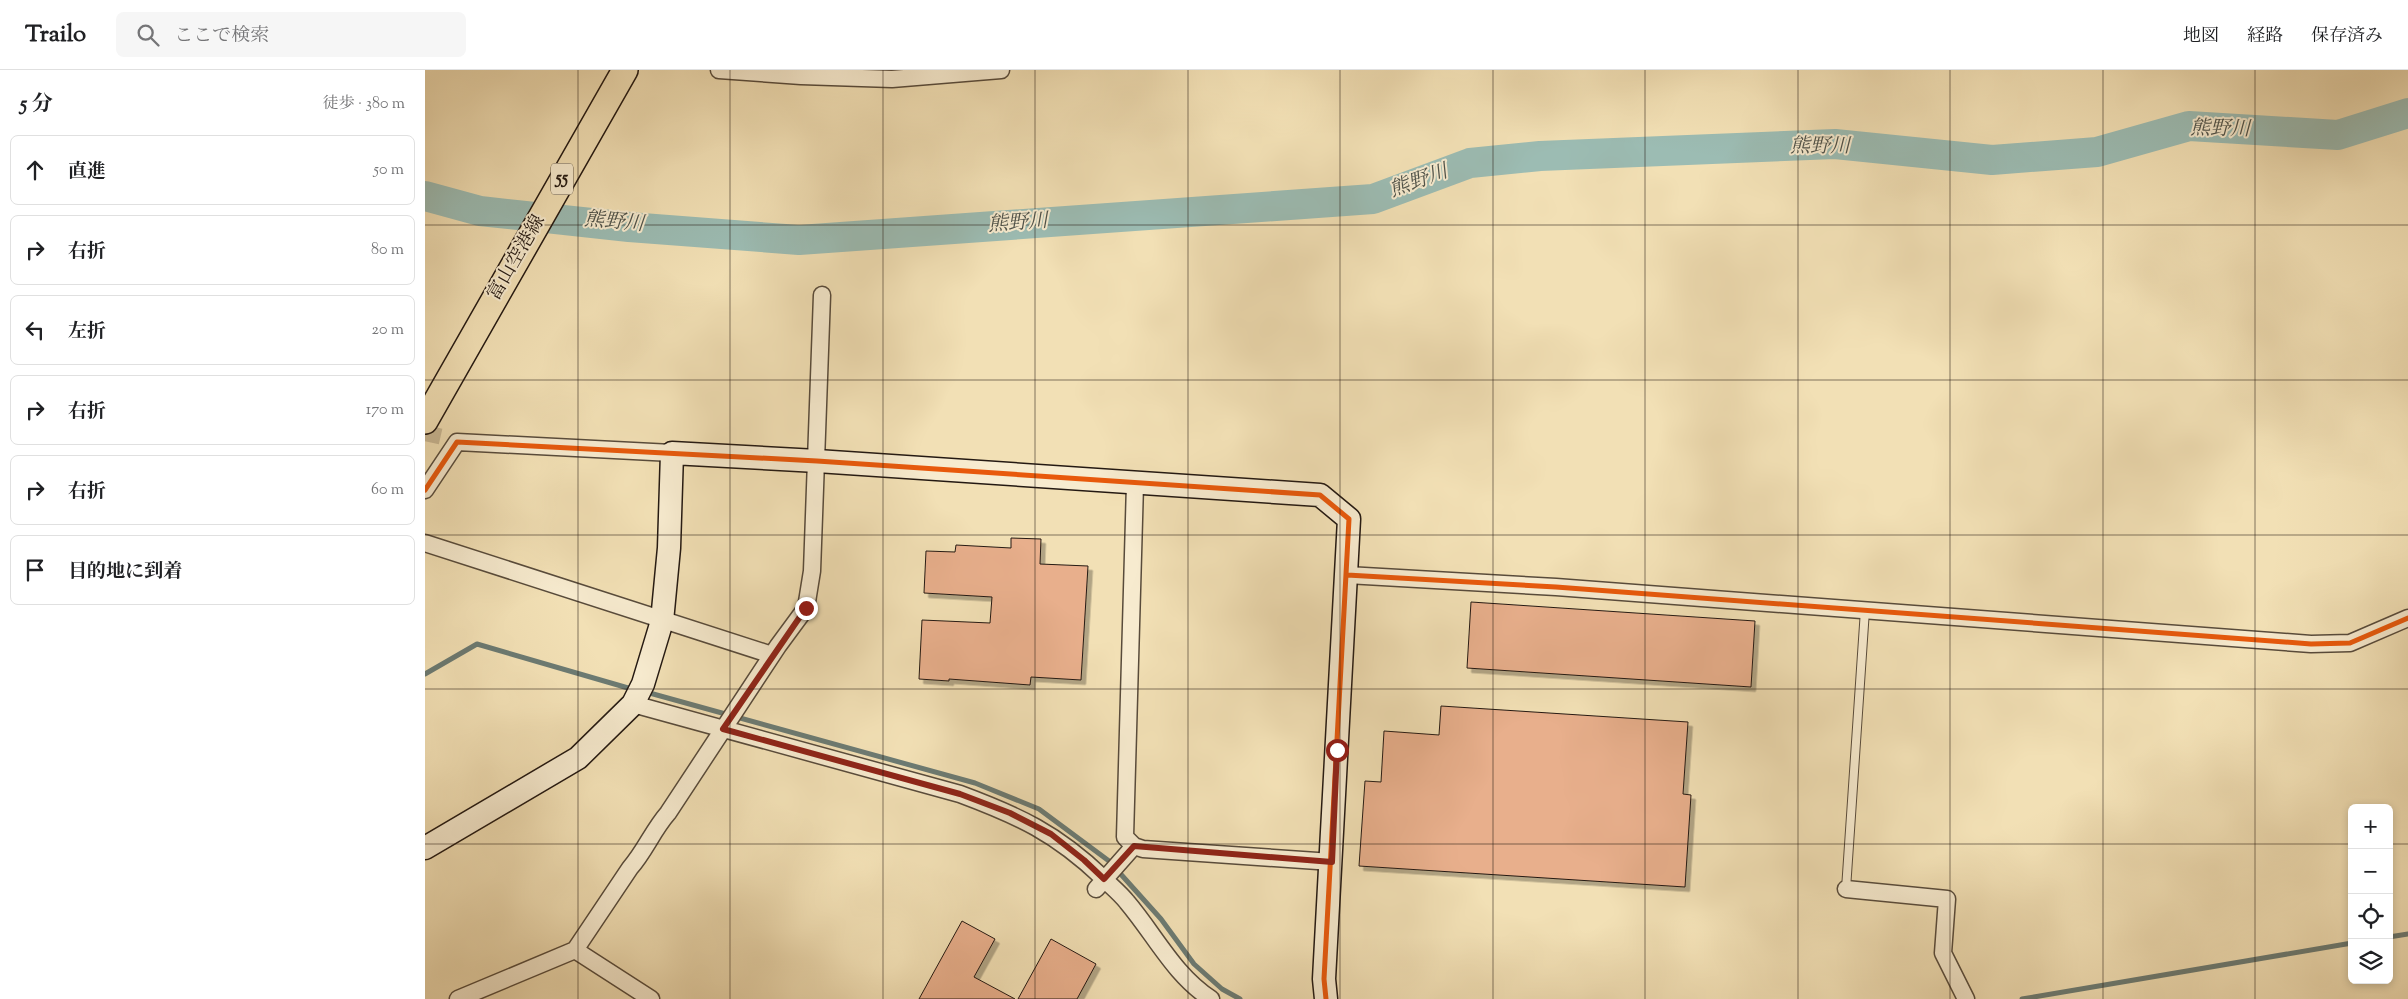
<!DOCTYPE html>
<html lang="ja">
<meta charset="utf-8">
<style>
:root{--surface:#fff;--page:#f6f6f6;--text:#202124;--muted:#757577;--line:#e0e0e0}
body{margin:0;font-family:"Sorts Mill Goudy","Noto Serif JP",serif;background:var(--page);color:var(--text)}
.controls{position:absolute;right:15px;bottom:15px;display:grid;overflow:hidden;border-radius:8px;box-shadow:0 2px 8px #0003}
.controls button{width:45px;height:45px;display:grid;place-items:center;padding:0;border:0;border-bottom:1px solid var(--line);background:var(--surface);color:var(--text);font:25px sans-serif}
.stop{position:absolute;width:15px;height:15px;margin:-11px;border:4px solid #8f2418;border-radius:50%;background:#fff}
.stop.end{background:#8f2418;border-color:#fff;box-shadow:0 1px 5px #0008}
.list{margin:0;padding:0;list-style:none}
h2{display:flex;justify-content:space-between;align-items:center;height:65px;margin:0;padding:0 20px;font-size:21px}
h2 small{font-size:16px;font-weight:400;color:var(--muted)}
.list li{display:grid;grid-template-columns:32px 1fr auto;gap:15px;align-items:center;box-sizing:border-box;height:70px;margin:0 10px 10px;padding:0 10px;border:1px solid var(--line);border-radius:8px}
.list b{display:block;font-size:19px;white-space:nowrap}
.list em{font-size:16px;font-style:normal;color:var(--muted)}
.icon{flex:none;width:28px;height:28px;fill:none;stroke:currentColor;stroke-width:2;stroke-linecap:round;stroke-linejoin:round}
.map{position:relative;flex:none;width:1983px;height:929px;overflow:hidden}
header{display:flex;align-items:center;gap:30px;box-sizing:border-box;height:70px;padding:0 25px;background:var(--surface);border-bottom:1px solid var(--line)}
header strong{font-size:24px}
nav{display:flex;gap:28px;margin-inline-start:auto;font-size:18px}
.search{width:350px;height:45px;background:var(--page);display:flex;align-items:center;gap:12px;box-sizing:border-box;padding:0 18px;border-radius:8px;color:var(--muted);font-size:19px}
main{display:flex}
aside{flex:1;background:var(--surface)}
.map>svg:first-child{display:block}
.lines{fill:none;stroke-linecap:round;stroke-linejoin:round}
.stream{stroke:#6c7b73;stroke-width:5}
.river{stroke:#9cbcb3;stroke-width:30}
.building{fill:#e8af8c;stroke:#241912;filter:url(#shadow)}
.street-tunnel{stroke:#c9b894;stroke-width:16;stroke-dasharray:16 8;stroke-linecap:butt}
.lane-casing{stroke:#584b3b;stroke-width:10}
.street-casing{stroke:#584b3b;stroke-width:19}
.secondary-casing{stroke:#241912;stroke-width:25}
.primary-casing{stroke:#241912;stroke-width:28}
.lane{stroke:#f7ebcf;stroke-width:8}
.street{stroke:#f7ebcf;stroke-width:16}
.secondary{stroke:#f7ebcf;stroke-width:22}
.primary{stroke:#f2e0b5;stroke-width:25}
.cycleway-casing{stroke:#f7ebcf;stroke-width:8}
.cycleway{stroke:#e8590c;stroke-width:5}
.route{stroke:#8f2418;stroke-width:6}
.grid{fill:none;stroke:#241912;stroke-width:1;stroke-opacity:0.55}
.labels{text-anchor:middle;dominant-baseline:central;stroke-width:4;stroke-linejoin:round;paint-order:stroke}
.shield{fill:#f7ebcf;stroke:#63584b;stroke-width:1}
.shield-label{font-size:18px;font-weight:bold;fill:#241912}
.street-label{font-size:19px;fill:#241912;stroke:#f7ebcf}
.water-label{font-size:20px;font-style:italic;fill:#4e524a;stroke:#f7ebcf}
</style>
<header>
<strong>Trailo</strong>
<div class="search"><svg class="icon" aria-label="search" viewBox="0 0 24 24"><circle cx="10" cy="10" r="6"/><path d="M15 15l6 6"/></svg>ここで検索</div>
<nav><a>地図</a><a>経路</a><a>保存済み</a></nav>
</header>
<main>
<aside>
<h2>5 分<small>徒歩 · 380 m</small></h2>
<ul class="list">
<li><svg class="icon" aria-label="ahead" viewBox="0 0 24 24"><path d="M12 20V5M6 11l6-6 6 6"/></svg><div><b>直進</b></div><em>50 m</em></li>
<li><svg class="icon" aria-label="right" viewBox="0 0 24 24"><path d="M7 20v-9h11M14 6l5 5-5 5"/></svg><div><b>右折</b></div><em>80 m</em></li>
<li><svg class="icon" aria-label="left" viewBox="0 0 24 24"><path d="M17 20v-9H6M10 6l-5 5 5 5"/></svg><div><b>左折</b></div><em>20 m</em></li>
<li><svg class="icon" aria-label="right" viewBox="0 0 24 24"><path d="M7 20v-9h11M14 6l5 5-5 5"/></svg><div><b>右折</b></div><em>170 m</em></li>
<li><svg class="icon" aria-label="right" viewBox="0 0 24 24"><path d="M7 20v-9h11M14 6l5 5-5 5"/></svg><div><b>右折</b></div><em>60 m</em></li>
<li><svg class="icon" aria-label="arrive" viewBox="0 0 24 24"><path d="M6 21V4h12l-3 4 3 4H6"/></svg><div><b>目的地に到着</b></div></li>
</ul>
</aside>
<div class="map">
<svg width="1983" height="929" viewBox="0 0 1983 929">
<defs>
<filter id="shadow"><feDropShadow dx="4.5" dy="4.5" stdDeviation="0" flood-color="#0004"/></filter>
</defs>
<rect width="100%" height="100%" fill="#f2e0b5"/>
<filter id="stains"><feTurbulence type="fractalNoise" baseFrequency=".004" numOctaves="4"/><feColorMatrix values="0 0 0 0 .2 0 0 0 0 .09 0 0 0 0 .02 0 0 0 .5 -.17"/></filter>
<radialGradient id="worn" r=".72"><stop offset=".6" stop-color="#630" stop-opacity="0"/><stop offset="1" stop-color="#630" stop-opacity=".3"/></radialGradient>
<g class="lines">
<path class="stream" d="M0,604L52,574L210,620
M221,622L550,713L614,739L684,791L736,849L769,894L797,919L815,929
M1964,867L1983,864
M1597,929L1927,873"/>
<path class="river" d="M0,126L55,141L204,157L374,170L948,129L1045,93L1115,86L1410,74L1567,90L1672,82L1764,56L1913,65L1983,43"/>
</g>
<path class="building" d="M586,468L616,469L615,494L663,496L656,610L606,607L605,615L524,609V611L494,609L497,550L565,553L567,527L499,523L501,481L530,482L531,475L586,478Z
M1046,532L1330,551L1326,617L1042,598Z
M1016,636L1263,652L1258,724L1266,725L1260,817L934,796L940,711L956,712L959,661L1014,665Z
M537,851L570,869L549,907L590,929H494Z
M626,869L671,894L652,929H593Z"/>
<g class="lines">
<path class="street-tunnel" d="M0,363L22,368"/>
<g class="lane-casing">
<path id="lane" d="M1421,819L1440,540"/>
</g>
<g class="street-casing">
<path id="street" d="M294,0L376,6L467,9L576,0
M710,414L700,767L709,776L718,779L907,792
M0,420L32,372L247,383
M0,473L347,585
M922,505L1131,517L1886,574L1925,573L1983,548
M208,634L535,724C594,746 631,763 678,808C686,816 695,823 702,832C730,865 749,905 786,929
M671,819L709,776
M1421,819L1522,829L1518,883L1541,929
M33,929L150,880
M226,929L150,880L205,798C220,781 228,760 243,743L353,576L381,538L387,501L397,225"/>
</g>
<g class="secondary-casing">
<path id="secondary" d="M0,778L153,688L208,634L218,614L237,551L244,478L247,383L392,391L895,425L924,449L899,909L901,929"/>
</g>
<g class="primary-casing">
<path id="primary" d="M0,351L200,0"/>
</g>
<use href="#lane" class="lane"/>
<use href="#street" class="street"/>
<use href="#secondary" class="secondary"/>
<use href="#primary" class="primary"/>
<g class="cycleway-casing">
<path id="cycleway" d="M0,420L32,372L392,391L895,425L924,449L899,909L901,929
M922,505L1131,517L1886,574L1925,573L1983,548"/>
</g>
<use href="#cycleway" class="cycleway"/>
</g>
<g class="lines">
<path class="route" d="M381,538L298,659L535,724L585,743L626,764L659,790L679,809L709,776L907,792L912,680"/>
</g>
<path class="grid" d="M153,0V929M305,0V929M458,0V929M610,0V929M763,0V929M915,0V929M1068,0V929M1220,0V929M1373,0V929M1525,0V929M1678,0V929M1830,0V929M0,155H1983M0,310H1983M0,465H1983M0,619H1983M0,774H1927M1964,774H1983"/>
<g class="labels">
<rect class="shield" x="126" y="93.5" width="22" height="31" rx="4"/>
<g class="shield-label">
<text x="137" y="109">55</text>
</g>
<g class="street-label">
<text transform="translate(92 188) rotate(-60)">富山空港線</text>
</g>
<g class="water-label">
<text transform="translate(1795 60) rotate(1)">熊野川</text>
<text x="1395" y="77">熊野川</text>
<text transform="translate(994 112) rotate(-20)">熊野川</text>
<text transform="translate(189 153) rotate(5)">熊野川</text>
<text transform="translate(593 154) rotate(-4)">熊野川</text>
</g>
</g>
<rect width="100%" height="100%" filter="url(#stains)"/>
<rect width="100%" height="100%" fill="url(#worn)"/>
</svg>
<div class="controls">
<button>+</button>
<button>−</button>
<button><svg class="icon" aria-label="locate" viewBox="0 0 24 24"><circle cx="12" cy="12" r="6"/><path d="M12 2v4M12 18v4M2 12h4M18 12h4"/></svg></button>
<button><svg class="icon" aria-label="layers" viewBox="0 0 24 24"><path d="M12 4l9 5-9 5-9-5zM3 14l9 5 9-5"/></svg></button>
</div>
<div class="stop" style="left:912px;top:680px"></div>
<div class="stop end" style="left:381px;top:538px"></div>
</div>
</main>
